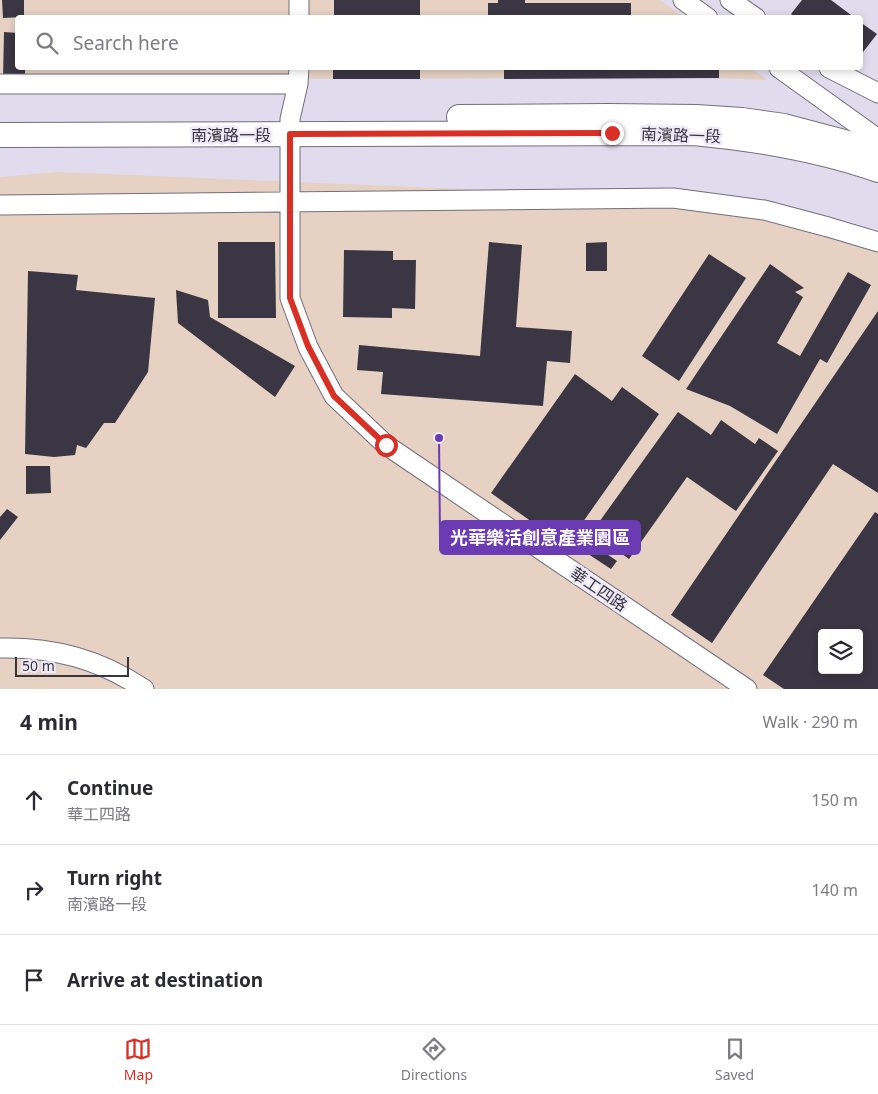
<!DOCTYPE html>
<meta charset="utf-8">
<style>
:root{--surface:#fff;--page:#f7f7f7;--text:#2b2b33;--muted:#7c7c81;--line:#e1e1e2;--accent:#d93025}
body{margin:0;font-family:"Noto Sans","Noto Sans TC",sans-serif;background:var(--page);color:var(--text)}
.controls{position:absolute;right:15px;bottom:15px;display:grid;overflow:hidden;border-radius:5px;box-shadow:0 2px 8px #0003}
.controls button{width:45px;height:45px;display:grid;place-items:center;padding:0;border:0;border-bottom:1px solid var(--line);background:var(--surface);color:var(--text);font:25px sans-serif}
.scale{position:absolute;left:15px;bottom:12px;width:114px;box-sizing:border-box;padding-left:5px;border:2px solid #37353c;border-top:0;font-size:14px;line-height:18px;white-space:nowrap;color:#37353c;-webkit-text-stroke:4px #efeafa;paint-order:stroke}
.stop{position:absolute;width:15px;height:15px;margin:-11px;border:4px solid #d93025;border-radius:50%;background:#fff}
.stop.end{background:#d93025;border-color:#fff;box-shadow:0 1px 5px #0008}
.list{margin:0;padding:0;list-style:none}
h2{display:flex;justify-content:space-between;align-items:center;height:65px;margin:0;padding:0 20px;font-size:21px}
h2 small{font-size:16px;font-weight:400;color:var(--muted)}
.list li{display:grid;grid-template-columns:32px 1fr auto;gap:15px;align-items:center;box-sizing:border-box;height:90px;padding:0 20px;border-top:1px solid var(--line)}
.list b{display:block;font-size:19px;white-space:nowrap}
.list p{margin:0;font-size:16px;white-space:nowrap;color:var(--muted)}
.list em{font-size:16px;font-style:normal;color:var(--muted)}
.icon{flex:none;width:28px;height:28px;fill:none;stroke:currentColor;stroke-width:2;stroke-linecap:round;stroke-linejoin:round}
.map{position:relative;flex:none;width:878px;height:689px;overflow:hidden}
.search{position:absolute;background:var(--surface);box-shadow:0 2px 8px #0003;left:15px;right:15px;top:15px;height:55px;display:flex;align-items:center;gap:12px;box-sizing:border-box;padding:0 18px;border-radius:5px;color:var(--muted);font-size:19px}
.sheet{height:335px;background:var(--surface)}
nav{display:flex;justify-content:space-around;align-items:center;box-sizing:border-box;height:70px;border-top:1px solid var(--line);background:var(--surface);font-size:14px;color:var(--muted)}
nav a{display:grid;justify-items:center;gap:2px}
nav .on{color:var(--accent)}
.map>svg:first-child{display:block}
.industrial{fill:#e6d1c3;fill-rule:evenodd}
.building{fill:#3a3643;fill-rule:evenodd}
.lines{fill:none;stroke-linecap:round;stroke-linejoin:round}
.minor-casing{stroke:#726e7d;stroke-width:21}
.major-casing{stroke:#726e7d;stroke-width:26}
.minor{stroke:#fff;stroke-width:19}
.major{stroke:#fff;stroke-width:24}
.route{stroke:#d93025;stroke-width:6}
.labels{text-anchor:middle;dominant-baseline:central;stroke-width:5;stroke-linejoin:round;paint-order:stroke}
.street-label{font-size:16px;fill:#37353c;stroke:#efeafa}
.leader{fill:none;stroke:#6b3bb3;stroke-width:2}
.callout-dot{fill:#6b3bb3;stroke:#efeafa;stroke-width:2}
.callout{fill:#6b3bb3;stroke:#6b3bb3;stroke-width:2}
.callout-label{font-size:18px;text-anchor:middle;font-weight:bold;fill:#fff}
</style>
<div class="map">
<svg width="878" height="689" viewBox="0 0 878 689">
<rect width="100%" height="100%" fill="#e1dced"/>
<path class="industrial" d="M0,0H660L684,17L18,18V68H751L767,80L719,78L0,79Z
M58,172L673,198L878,242V689H0V177ZM822,633H859V670H822Z"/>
<path class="building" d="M2,0H24V17L3,18Z
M334,0H420V18H334Z
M498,0H525V3H631V18H488V3H498Z
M802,0H831L855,18H796L791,14Z
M860,22L877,34L860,56Z
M4,32L18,33V68H25V80L3,79Z
M333,68H420V79H333Z
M504,68H719V78L504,79Z
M218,242H275L276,318H218Z
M489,242L522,245L516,327L572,331L570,363L547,361L543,406L381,394L383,372L357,370L359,345L480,356Z
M607,242V271H586V243Z
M344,250L393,251V260H416L415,309L392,308V318L343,317Z
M709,254L746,278L679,381L642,356Z
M770,264L804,288L795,292L803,297L777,343L800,356L848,272L871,285L827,363L820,359L777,434L730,406L686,389Z
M28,271L78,275L76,290L155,298L148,372L115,423H104L86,448L77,445L75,455L54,457L25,454Z
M176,290L208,300L210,317L295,366L275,397L178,323Z
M878,311V493L833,464L712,643L671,615Z
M575,374L612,401L622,387L659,414L566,546L491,493Z
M678,412L711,435L721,420L755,444L759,438L778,451L736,511L687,477L629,559L592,532Z
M26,466H50L51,493L26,494Z
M7,509L18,517L0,540V517Z
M875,512L878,514V689H784L763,675ZM822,633H859V670H822Z
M588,541L617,561L611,569L582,550Z"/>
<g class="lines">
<g class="minor-casing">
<path id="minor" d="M683,0L708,18
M730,0L756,18
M299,18V0
M299,68L298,84L290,119V298L308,347L334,396L386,445L747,689
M779,68L878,139
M829,68L878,93
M0,84H298
M0,205L673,198L764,210L828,227L878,242
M0,648C54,647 99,659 144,689"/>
</g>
<g class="major-casing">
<path id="major" d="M459,117L608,116L696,117L742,120L784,126L878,151
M0,135L694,133C757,139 818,149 878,170"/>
</g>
<use href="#minor" class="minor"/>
<use href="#major" class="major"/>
</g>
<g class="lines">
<path class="route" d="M386,445L334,396L308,346L290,298V134L612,133"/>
</g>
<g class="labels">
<g class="street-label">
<text x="231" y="135">南濱路一段</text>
<text transform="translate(681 135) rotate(2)">南濱路一段</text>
<text transform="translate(599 589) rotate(34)">華工四路</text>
</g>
</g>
<path class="leader" d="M439 438L440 538"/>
<circle class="callout-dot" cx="439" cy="438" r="5"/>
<rect class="callout" x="440" y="521" width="200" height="33" rx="5"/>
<g class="callout-label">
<text x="540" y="544">光華樂活創意產業園區</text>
</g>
</svg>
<div class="controls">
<button><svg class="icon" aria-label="layers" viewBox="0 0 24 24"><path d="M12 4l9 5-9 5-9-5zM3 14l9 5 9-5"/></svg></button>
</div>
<div class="scale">50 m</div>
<div class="stop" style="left:386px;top:445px"></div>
<div class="stop end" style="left:612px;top:133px"></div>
<div class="search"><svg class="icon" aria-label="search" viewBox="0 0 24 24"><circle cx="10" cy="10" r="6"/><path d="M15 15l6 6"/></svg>Search here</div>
</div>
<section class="sheet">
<h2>4 min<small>Walk · 290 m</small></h2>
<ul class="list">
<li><svg class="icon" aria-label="ahead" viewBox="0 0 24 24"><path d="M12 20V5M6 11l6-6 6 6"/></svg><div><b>Continue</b><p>華工四路</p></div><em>150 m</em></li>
<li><svg class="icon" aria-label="right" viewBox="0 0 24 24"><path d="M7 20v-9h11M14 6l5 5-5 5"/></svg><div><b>Turn right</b><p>南濱路一段</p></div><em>140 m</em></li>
<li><svg class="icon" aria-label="arrive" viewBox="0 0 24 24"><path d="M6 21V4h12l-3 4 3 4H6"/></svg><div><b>Arrive at destination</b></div></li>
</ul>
</section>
<nav>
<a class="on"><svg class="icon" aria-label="map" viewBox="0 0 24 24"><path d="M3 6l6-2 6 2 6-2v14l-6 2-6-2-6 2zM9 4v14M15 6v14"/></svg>Map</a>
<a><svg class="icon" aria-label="directions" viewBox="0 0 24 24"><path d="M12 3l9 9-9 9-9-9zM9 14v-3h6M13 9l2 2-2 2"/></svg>Directions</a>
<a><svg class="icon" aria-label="saved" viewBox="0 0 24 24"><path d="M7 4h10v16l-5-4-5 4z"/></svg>Saved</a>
</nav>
